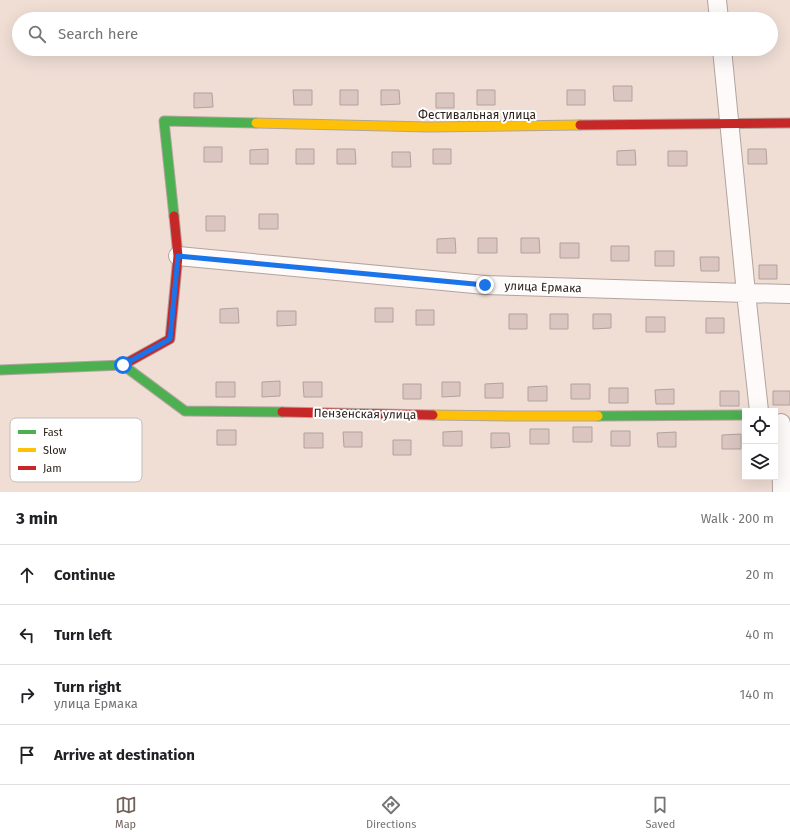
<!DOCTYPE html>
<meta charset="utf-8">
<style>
:root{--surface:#fff;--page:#f2f2f2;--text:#202124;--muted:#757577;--line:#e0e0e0;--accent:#71635c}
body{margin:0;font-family:"Fira Sans",sans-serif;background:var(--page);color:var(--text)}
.controls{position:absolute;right:12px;bottom:12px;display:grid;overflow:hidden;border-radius:0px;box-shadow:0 4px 16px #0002}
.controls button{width:36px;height:36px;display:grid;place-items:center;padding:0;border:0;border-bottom:1px solid var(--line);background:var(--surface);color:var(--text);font:20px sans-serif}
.stop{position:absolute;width:12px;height:12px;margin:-9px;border:3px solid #1a73e8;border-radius:50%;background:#fff}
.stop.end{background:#1a73e8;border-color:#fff;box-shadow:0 1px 4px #0008}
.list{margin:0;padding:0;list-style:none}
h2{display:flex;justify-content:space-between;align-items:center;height:52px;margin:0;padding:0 16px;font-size:17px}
h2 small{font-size:13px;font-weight:400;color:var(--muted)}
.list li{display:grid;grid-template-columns:26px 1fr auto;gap:12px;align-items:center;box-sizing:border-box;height:60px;padding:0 16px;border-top:1px solid var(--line)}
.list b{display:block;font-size:15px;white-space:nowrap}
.list p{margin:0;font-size:13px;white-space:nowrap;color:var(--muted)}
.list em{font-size:13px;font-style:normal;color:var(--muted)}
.icon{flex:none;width:22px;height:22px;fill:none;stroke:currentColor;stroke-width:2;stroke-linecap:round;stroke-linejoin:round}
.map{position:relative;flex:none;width:790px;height:492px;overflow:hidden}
.search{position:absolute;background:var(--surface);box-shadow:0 4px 16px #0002;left:12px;right:12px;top:12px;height:44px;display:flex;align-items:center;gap:10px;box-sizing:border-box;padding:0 14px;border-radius:22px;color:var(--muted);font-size:15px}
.sheet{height:292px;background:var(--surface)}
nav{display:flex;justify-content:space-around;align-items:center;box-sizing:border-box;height:56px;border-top:1px solid var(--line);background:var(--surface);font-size:11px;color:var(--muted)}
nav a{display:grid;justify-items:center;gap:2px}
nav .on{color:var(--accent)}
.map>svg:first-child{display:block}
.building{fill:#dac5c1;stroke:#b0a29e}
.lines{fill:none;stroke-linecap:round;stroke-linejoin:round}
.street-casing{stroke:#b1a49d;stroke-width:20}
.fast-casing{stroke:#b1a49d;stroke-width:11}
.slow-casing{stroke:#b1a49d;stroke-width:11}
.jam-casing{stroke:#b1a49d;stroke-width:11}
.street{stroke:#fdfaf9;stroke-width:18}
.fast{stroke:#4caf50;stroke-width:9}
.slow{stroke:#ffc107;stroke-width:9}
.jam{stroke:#c62828;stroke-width:9}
.route{stroke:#1a73e8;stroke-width:5}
.labels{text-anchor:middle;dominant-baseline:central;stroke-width:4;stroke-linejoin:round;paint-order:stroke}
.street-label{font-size:12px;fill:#2d211b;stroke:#fff}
.key{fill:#fff;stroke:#c0bcbb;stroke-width:1}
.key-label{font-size:11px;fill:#2d211b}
</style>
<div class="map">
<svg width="790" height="492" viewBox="0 0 790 492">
<rect width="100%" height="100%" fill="#f0ded5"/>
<path class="building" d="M613,86H632V101H614Z
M293,90H312V105H294Z
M340,90H358V105H340Z
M381,90H399L400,104L381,105Z
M477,90H495V105H477Z
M567,90H585V105H567Z
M194,93H212L213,107L194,108Z
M436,93H454V108H436Z
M204,147H222V162H204Z
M268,149V164H250V150Z
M296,149H314V164H296Z
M337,149H355L356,164H337Z
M433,149H451V164H433Z
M748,149H766L767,164H748Z
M635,150L636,165H617V151Z
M668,151H687V166H668Z
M392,152H410L411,167H392Z
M259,214H278V229H259Z
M206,216H225V231H206Z
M455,238L456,253H437V239Z
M478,238H497V253H478Z
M521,238H539L540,253H521Z
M560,243H579V258H560Z
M611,246H629V261H611Z
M655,251H674V266H655Z
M700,257H719V271H701Z
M759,265H777V279H759Z
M238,308L239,323H220V309Z
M375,308H393V322H375Z
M416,310H434V325H416Z
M277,311H296V325L277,326Z
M509,314H527V329H509Z
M550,314H568V329H550Z
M593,314H611V328L593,329Z
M646,317H665V332H646Z
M706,318H724V333H706Z
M280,381V396L262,397V382Z
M216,382H235V397H216Z
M303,382H322V397H304Z
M442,382H460V396L442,397Z
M503,383V398H485V384Z
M403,384H421V399H403Z
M571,384H590V399H571Z
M547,386V401H528V387Z
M609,388H628V403H609Z
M674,389V404H656L655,390Z
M720,391H739V406H720Z
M773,391H790V405H773Z
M573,427H592V442H573Z
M530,429H549V444H530Z
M217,430H236V445H217Z
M462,431V446H443V432Z
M611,431H630V446H611Z
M343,432H362V447H344Z
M676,432V447H658L657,433Z
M304,433H323V448H304Z
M491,433H509L510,447L491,448Z
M741,434V449H722V435Z
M393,440H411V455H393Z"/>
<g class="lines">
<g class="street-casing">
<path id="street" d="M717,0L719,19
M722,49L746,293L759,411
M178,256L485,285L746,293L790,294
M781,423L782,492"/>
</g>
<g class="fast-casing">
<path id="fast" d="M174,216L164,121L256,123
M0,370L123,365L185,411L282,412
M598,416L745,415"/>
</g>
<g class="slow-casing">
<path id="slow" d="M256,123L429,127L580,125
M433,415L510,416H598"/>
</g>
<g class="jam-casing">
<path id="jam" d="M580,125L790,123
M123,365L170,339L178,256L174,216
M282,412L433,415"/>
</g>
<use href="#street" class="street"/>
<use href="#fast" class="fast"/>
<use href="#slow" class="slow"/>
<use href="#jam" class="jam"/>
</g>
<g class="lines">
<path class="route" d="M123,365L170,339L178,256L485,285"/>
</g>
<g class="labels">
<g class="street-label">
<text x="477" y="115">Фестивальная улица</text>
<text transform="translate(543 287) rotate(2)">улица Ермака</text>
<text transform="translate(365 414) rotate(1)">Пензенская улица</text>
</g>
</g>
<rect x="10" y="418" width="132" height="64" rx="6" class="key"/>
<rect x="18" y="430" width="18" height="4" fill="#4caf50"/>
<rect x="18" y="448" width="18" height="4" fill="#ffc107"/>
<rect x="18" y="466" width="18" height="4" fill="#c62828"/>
<g class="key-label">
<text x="43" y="436">Fast</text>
<text x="43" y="454">Slow</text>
<text x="43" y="472">Jam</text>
</g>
</svg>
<div class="controls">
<button><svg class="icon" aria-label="locate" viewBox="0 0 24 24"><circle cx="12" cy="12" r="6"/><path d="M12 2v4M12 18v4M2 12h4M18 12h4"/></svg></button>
<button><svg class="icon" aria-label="layers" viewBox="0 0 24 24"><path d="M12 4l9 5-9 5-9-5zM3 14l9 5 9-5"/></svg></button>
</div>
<div class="stop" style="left:123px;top:365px"></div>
<div class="stop end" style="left:485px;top:285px"></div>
<div class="search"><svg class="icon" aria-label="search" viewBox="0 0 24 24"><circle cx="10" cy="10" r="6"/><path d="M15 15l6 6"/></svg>Search here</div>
</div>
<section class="sheet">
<h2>3 min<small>Walk · 200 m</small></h2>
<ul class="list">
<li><svg class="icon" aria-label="ahead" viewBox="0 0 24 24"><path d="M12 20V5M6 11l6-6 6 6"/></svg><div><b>Continue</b></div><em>20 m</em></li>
<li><svg class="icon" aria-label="left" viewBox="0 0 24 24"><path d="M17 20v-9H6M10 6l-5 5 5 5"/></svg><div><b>Turn left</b></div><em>40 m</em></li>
<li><svg class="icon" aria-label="right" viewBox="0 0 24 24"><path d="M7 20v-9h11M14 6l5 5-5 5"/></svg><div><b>Turn right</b><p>улица Ермака</p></div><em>140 m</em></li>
<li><svg class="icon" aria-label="arrive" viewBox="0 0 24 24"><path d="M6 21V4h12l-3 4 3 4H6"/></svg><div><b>Arrive at destination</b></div></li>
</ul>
</section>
<nav>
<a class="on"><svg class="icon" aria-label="map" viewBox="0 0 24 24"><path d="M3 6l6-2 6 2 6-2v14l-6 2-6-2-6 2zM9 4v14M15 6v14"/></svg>Map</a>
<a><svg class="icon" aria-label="directions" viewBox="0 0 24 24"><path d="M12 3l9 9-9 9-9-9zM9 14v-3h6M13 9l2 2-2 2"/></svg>Directions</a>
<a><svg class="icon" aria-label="saved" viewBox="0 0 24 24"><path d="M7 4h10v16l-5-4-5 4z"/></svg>Saved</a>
</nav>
